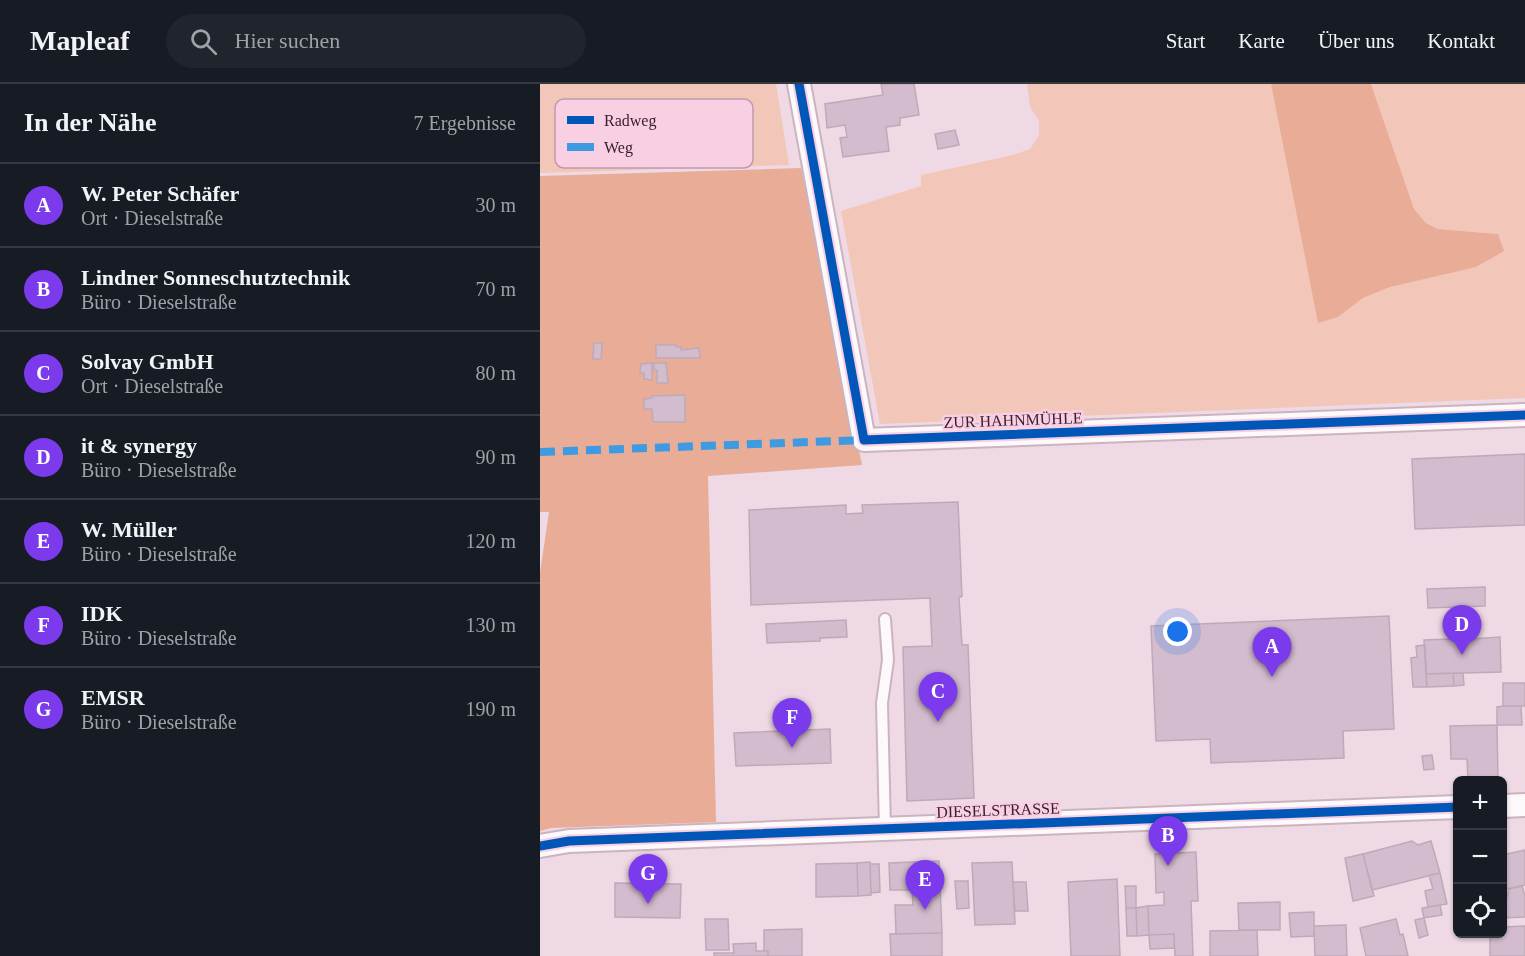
<!DOCTYPE html>
<html lang="de">
<meta charset="utf-8">
<style>
:root{--surface:#171b24;--page:#20242c;--text:#f1f3f6;--muted:#9ea1a6;--line:#363941;--accent:#7c3aed}
body{margin:0;font-family:"Times New Roman",serif;background:var(--page);color:var(--text)}
.controls{position:absolute;right:18px;bottom:18px;display:grid;overflow:hidden;border-radius:9px;box-shadow:0 2px 4px #0004}
.controls button{width:54px;height:54px;display:grid;place-items:center;padding:0;border:0;border-bottom:2px solid var(--line);background:var(--surface);color:var(--text);font:30px sans-serif}
.you{position:absolute;left:638px;top:548px;width:21px;height:21px;margin:-15px;border:4px solid #fff;border-radius:50%;background:#1a73e8;box-shadow:0 0 0 9px #1a73e833}
.badge{display:grid;place-items:center;width:39px;height:39px;border-radius:50%;background:var(--accent);color:#fff;font-size:20px;font-weight:700}
.pin{position:absolute;translate:-50% -50px;filter:drop-shadow(0 2px 3px #0008)}
.pin::after{content:'';position:absolute;top:32px;width:21px;height:18px;background:inherit;clip-path:polygon(0 0,100% 0,50% 100%)}
.list{margin:0;padding:0;list-style:none}
h2{display:flex;justify-content:space-between;align-items:center;height:78px;margin:0;padding:0 24px;font-size:26px}
h2 small{font-size:20px;font-weight:400;color:var(--muted)}
.list li{display:grid;grid-template-columns:39px 1fr auto;gap:18px;align-items:center;box-sizing:border-box;height:84px;padding:0 24px;border-top:2px solid var(--line)}
.list b{display:block;font-size:22px;white-space:nowrap}
.list p{margin:0;font-size:20px;white-space:nowrap;color:var(--muted)}
.list em{font-size:20px;font-style:normal;color:var(--muted)}
.icon{flex:none;width:33px;height:33px;fill:none;stroke:currentColor;stroke-width:2;stroke-linecap:round;stroke-linejoin:round}
.map{position:relative;flex:none;width:985px;height:872px;overflow:hidden}
header{display:flex;align-items:center;gap:36px;box-sizing:border-box;height:84px;padding:0 30px;background:var(--surface);border-bottom:2px solid var(--line)}
header strong{font-size:28px}
nav{display:flex;gap:33px;margin-inline-start:auto;font-size:21px}
.search{width:420px;height:54px;background:var(--page);display:flex;align-items:center;gap:15px;box-sizing:border-box;padding:0 21px;border-radius:33px;color:var(--muted);font-size:22px}
main{display:flex}
aside{flex:1;background:var(--surface)}
.map>svg:first-child{display:block}
.green{fill:#f3c6ba}
.forest{fill:#e8ac97}
.building{fill:#d4bccf;stroke:#bdaab8;stroke-width:1.5}
.lines{fill:none;stroke-linecap:round;stroke-linejoin:round}
.service-casing{stroke:#cab4bf;stroke-width:14}
.minor-casing{stroke:#cab4bf;stroke-width:26}
.service{stroke:#fdf9fb;stroke-width:10}
.minor{stroke:#fdf9fb;stroke-width:22}
.quiet{stroke:#3e9be1;stroke-width:8;stroke-dasharray:15 8;stroke-linecap:butt}
.cycleway-casing{stroke:#f9cfe4;stroke-width:13}
.cycleway{stroke:#0057b8;stroke-width:9}
.labels{text-anchor:middle;dominant-baseline:central;stroke-width:5;stroke-linejoin:round;paint-order:stroke}
.street-label{font-size:16px;fill:#3a202e;stroke:#f9cfe4}
.key{fill:#f9cfe4;stroke:#c09aad;stroke-width:1.5}
.key-label{font-size:16px;fill:#3a202e}
</style>
<header>
<strong>Mapleaf</strong>
<div class="search"><svg class="icon" aria-label="search" viewBox="0 0 24 24"><circle cx="10" cy="10" r="6"/><path d="M15 15l6 6"/></svg>Hier suchen</div>
<nav><a>Start</a><a>Karte</a><a>Über uns</a><a>Kontakt</a></nav>
</header>
<main>
<aside>
<h2>In der Nähe<small>7 Ergebnisse</small></h2>
<ul class="list">
<li><span class="badge">A</span><div><b>W. Peter Schäfer</b><p>Ort · Dieselstraße</p></div><em>30 m</em></li>
<li><span class="badge">B</span><div><b>Lindner Sonneschutztechnik</b><p>Büro · Dieselstraße</p></div><em>70 m</em></li>
<li><span class="badge">C</span><div><b>Solvay GmbH</b><p>Ort · Dieselstraße</p></div><em>80 m</em></li>
<li><span class="badge">D</span><div><b>it &amp; synergy</b><p>Büro · Dieselstraße</p></div><em>90 m</em></li>
<li><span class="badge">E</span><div><b>W. Müller</b><p>Büro · Dieselstraße</p></div><em>120 m</em></li>
<li><span class="badge">F</span><div><b>IDK</b><p>Büro · Dieselstraße</p></div><em>130 m</em></li>
<li><span class="badge">G</span><div><b>EMSR</b><p>Büro · Dieselstraße</p></div><em>190 m</em></li>
</ul>
</aside>
<div class="map">
<svg width="985" height="872" viewBox="0 0 985 872">
<rect width="100%" height="100%" fill="#efd9e4"/>
<path class="green" d="M0,0H236L249,81L0,89Z
M487,0H731L778,238L798,233L823,214L850,203L880,195L958,150L898,145L886,139L874,125L831,0H985V314L340,340L301,127L381,102V91L473,71L490,65L499,51V37L490,23Z"/>
<path class="forest" d="M731,0H831L874,125L886,139L898,145L958,150L964,167L936,183L850,203L823,214L798,233L778,239Z
M261,84L322,381L168,392L176,738L11,744L0,747V489L9,428H0V92Z"/>
<path class="building" d="M341,0H374L379,31L360,34V41L346,43L349,67L303,73L300,54L307,53L305,41L287,44L285,20L343,11Z
M415,46L419,61L398,65L395,50Z
M54,259H62L61,275H53Z
M116,261H136L137,263H141V266L159,264L160,274H116Z
M112,279V296L104,295V289H100L101,280Z
M114,279H126L128,299H117V286H114Z
M145,311V338H113L112,325H104V315L112,314V312Z
M985,370V441L875,445L872,375Z
M418,418L422,512L419,514L422,561H428L434,714L367,717L363,563L392,562L390,514L211,521L209,426L306,421V430L323,429L322,421Z
M945,503V522L888,524L887,505Z
M849,532L854,645L803,647L804,674L671,679L670,655L616,657L611,542Z
M306,536L307,553L280,554V557L227,559L226,540Z
M931,549V555L960,553L961,588L886,590L884,556L911,555V550Z
M885,561L887,603H873L871,574L877,573L876,562Z
M913,589H923L924,601L914,602Z
M913,589L914,602L887,603L886,590Z
M963,599H985V622H963Z
M963,622H981L982,641H957V623Z
M957,641L958,696H928L927,675H911L910,642Z
M290,645L291,679L196,682L194,649Z
M892,671L894,685L884,686L882,672Z
M872,757L878,761L891,757L900,789L832,806L823,770Z
M985,766V801L966,805L962,790V771Z
M656,768L658,817H651L653,872H635L634,850L609,851L608,822L624,821V808L616,809L615,770Z
M823,770L834,812L813,817L805,774Z
M399,777L402,849L356,850L355,821H373L372,806H350L349,779Z
M330,778L331,811L318,812L317,779Z
M472,778L475,840L435,841L432,779Z
M317,779L318,812L276,813V780Z
M330,780H339L340,808L331,809Z
M900,789L907,820L888,823L885,807L893,805L889,791Z
M577,795L580,872H531L528,798Z
M415,797H428L429,824L417,825Z
M473,798H486L488,827H475Z
M75,799L141,800L140,834L75,833Z
M585,802H596V824H586Z
M982,802L985,812V833L962,834V814L967,813L969,805Z
M740,818V846H699L698,819Z
M900,821L902,831L884,834L882,824Z
M608,822L609,851L597,852L596,824Z
M586,824H596L597,852H587Z
M774,828V852L751,853L749,829Z
M884,834L888,851L879,854L875,836Z
M165,835H188L189,866H166Z
M856,835L860,851L863,850L868,872H826L820,844Z
M806,841L807,872H775L774,842Z
M985,842V872H950V850H962V843Z
M262,845V872H228V867H224V846Z
M717,846L718,872H670V847Z
M402,849V872H351L350,850Z
M634,850V864L610,865L609,851Z
M216,859V867H228V872H174V869H194L193,860Z"/>
<g class="lines">
<g class="service-casing">
<path id="service" d="M345,535L348,576L342,619L345,745"/>
</g>
<g class="minor-casing">
<path id="minor" d="M259,0L324,356L985,331
M962,722L985,721
M0,762L29,757L918,723"/>
</g>
<use href="#service" class="service"/>
<use href="#minor" class="minor"/>
<path class="quiet" d="M0,368L324,356"/>
<g class="cycleway-casing">
<path id="cycleway" d="M259,0L324,356L985,331
M0,762L29,757L918,723"/>
</g>
<use href="#cycleway" class="cycleway"/>
</g>
<g class="labels">
<g class="street-label">
<text transform="translate(473 336) rotate(-2)">ZUR HAHNMÜHLE</text>
<text transform="translate(458 726) rotate(-2)">DIESELSTRASSE</text>
</g>
</g>
<rect x="15" y="15" width="198" height="69" rx="9" class="key"/>
<rect x="27" y="32" width="27" height="8" fill="#0057b8"/>
<rect x="27" y="59" width="27" height="8" fill="#3e9be1"/>
<g class="key-label">
<text x="64" y="42">Radweg</text>
<text x="64" y="69">Weg</text>
</g>
</svg>
<div class="controls">
<button>+</button>
<button>−</button>
<button><svg class="icon" aria-label="locate" viewBox="0 0 24 24"><circle cx="12" cy="12" r="6"/><path d="M12 2v4M12 18v4M2 12h4M18 12h4"/></svg></button>
</div>
<div class="you"></div>
<div class="pin badge" style="left:732px;top:593px">A</div>
<div class="pin badge" style="left:628px;top:782px">B</div>
<div class="pin badge" style="left:398px;top:638px">C</div>
<div class="pin badge" style="left:922px;top:571px">D</div>
<div class="pin badge" style="left:385px;top:826px">E</div>
<div class="pin badge" style="left:252px;top:664px">F</div>
<div class="pin badge" style="left:108px;top:820px">G</div>
</div>
</main>
